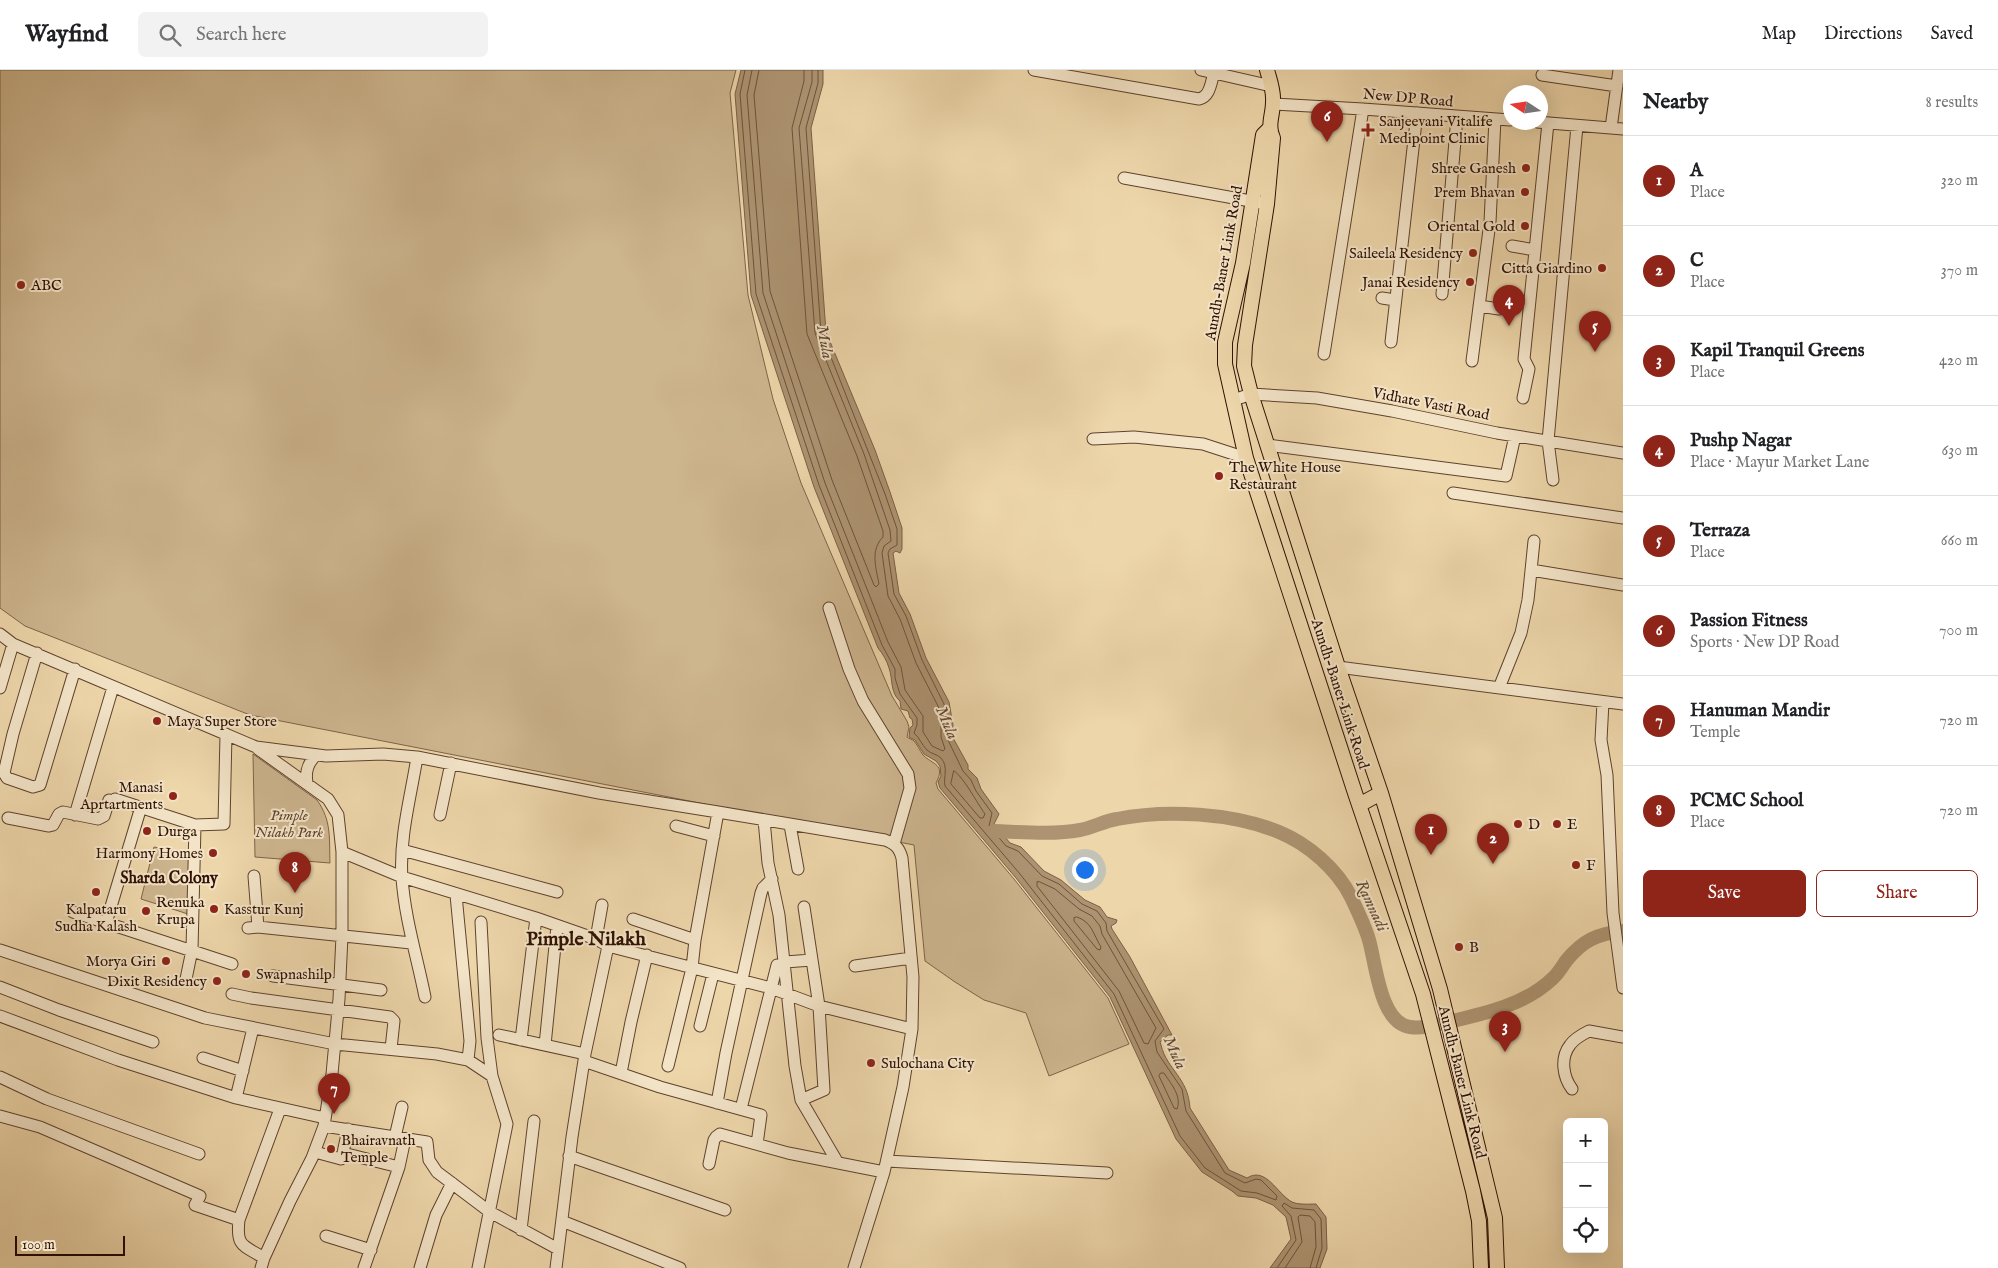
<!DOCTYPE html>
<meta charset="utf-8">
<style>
:root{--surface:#fff;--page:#f2f2f2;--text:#202124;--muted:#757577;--line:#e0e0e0;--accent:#8f2418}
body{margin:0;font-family:"IM FELL English",serif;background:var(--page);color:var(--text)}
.controls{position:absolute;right:15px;bottom:15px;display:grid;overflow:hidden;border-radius:8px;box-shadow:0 5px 20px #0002}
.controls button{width:45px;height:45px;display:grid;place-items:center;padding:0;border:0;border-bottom:1px solid var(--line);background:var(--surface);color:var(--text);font:25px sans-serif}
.compass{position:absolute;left:1503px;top:15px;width:45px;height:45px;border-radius:50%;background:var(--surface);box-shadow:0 5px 20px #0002;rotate:282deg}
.scale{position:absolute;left:15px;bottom:12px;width:110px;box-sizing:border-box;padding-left:5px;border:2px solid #301103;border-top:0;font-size:14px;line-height:18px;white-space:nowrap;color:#301103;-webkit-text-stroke:4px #f3e4c8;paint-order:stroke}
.you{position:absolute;left:1084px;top:799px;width:18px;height:18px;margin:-12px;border:4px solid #fff;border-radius:50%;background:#1a73e8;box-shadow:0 0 0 8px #1a73e833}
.badge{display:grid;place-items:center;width:32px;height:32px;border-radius:50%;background:var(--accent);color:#fff;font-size:16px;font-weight:700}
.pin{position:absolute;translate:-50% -41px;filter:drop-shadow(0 1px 2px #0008)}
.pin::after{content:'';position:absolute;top:26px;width:18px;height:15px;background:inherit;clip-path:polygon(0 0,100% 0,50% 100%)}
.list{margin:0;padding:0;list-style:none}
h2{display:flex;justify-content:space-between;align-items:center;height:65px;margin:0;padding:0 20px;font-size:21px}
h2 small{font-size:16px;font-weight:400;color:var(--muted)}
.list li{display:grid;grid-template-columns:32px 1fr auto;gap:15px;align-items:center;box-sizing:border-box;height:90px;padding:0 20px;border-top:1px solid var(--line)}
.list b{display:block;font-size:19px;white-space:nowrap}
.list p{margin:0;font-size:16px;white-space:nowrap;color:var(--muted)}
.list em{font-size:16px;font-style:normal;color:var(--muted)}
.actions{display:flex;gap:10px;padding:15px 20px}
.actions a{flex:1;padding:11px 0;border:1px solid var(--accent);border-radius:8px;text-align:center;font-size:18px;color:var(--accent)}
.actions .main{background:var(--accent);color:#fff}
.icon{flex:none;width:28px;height:28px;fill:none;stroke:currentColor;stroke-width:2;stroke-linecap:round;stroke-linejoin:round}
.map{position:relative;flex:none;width:1623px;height:1198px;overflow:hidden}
header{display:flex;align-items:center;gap:30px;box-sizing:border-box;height:70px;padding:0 25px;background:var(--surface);border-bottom:1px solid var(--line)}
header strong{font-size:24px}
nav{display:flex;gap:28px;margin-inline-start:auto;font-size:18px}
.search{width:350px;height:45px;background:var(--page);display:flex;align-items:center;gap:12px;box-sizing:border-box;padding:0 18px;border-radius:8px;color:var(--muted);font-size:19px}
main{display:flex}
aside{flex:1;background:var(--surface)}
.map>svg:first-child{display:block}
.green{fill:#cdb58e;stroke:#7e6348}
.water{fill:#ad9371;stroke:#7b5f45}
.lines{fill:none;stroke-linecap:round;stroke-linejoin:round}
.shore{stroke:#6e523a;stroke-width:1}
.river{stroke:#ad9371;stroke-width:14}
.minor-casing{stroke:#5f422d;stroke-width:13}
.major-casing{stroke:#301103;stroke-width:16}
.minor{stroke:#f3e4c8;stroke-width:11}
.major{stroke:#edd6aa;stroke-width:14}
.poi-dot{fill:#8f2418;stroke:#f3e4c8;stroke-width:2}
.labels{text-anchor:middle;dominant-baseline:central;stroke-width:4;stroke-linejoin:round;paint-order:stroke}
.street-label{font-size:15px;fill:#301103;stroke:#f3e4c8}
.poi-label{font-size:15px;fill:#301103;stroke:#f3e4c8;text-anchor:start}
.park-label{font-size:15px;font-style:italic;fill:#5f422d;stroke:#f3e4c8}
.water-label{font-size:16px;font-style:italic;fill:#62452f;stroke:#f3e4c8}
.neighbourhood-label{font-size:16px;font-weight:bold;fill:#301103;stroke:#f3e4c8}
.district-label{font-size:20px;font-weight:bold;fill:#301103;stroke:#f3e4c8}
</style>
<header>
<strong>Wayfind</strong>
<div class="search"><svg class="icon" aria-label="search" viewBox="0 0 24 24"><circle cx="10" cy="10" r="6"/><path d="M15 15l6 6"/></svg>Search here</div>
<nav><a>Map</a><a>Directions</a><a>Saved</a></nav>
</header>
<main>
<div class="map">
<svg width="1623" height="1198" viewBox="0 0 1623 1198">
<rect width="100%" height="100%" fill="#edd6aa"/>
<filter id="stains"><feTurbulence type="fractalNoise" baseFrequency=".004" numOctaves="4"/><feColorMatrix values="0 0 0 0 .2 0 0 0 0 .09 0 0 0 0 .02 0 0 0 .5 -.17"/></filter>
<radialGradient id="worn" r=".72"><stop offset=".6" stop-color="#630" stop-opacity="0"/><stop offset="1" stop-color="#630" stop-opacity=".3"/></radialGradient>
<path class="green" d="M0,0H736L730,23L748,225L773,329L801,413L892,626L907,651L909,657L907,667C909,669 912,669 914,671C917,674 920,681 923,685C933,695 946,694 936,713L938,719L1014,809L1108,928L1129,974L1049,1006L1026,943L984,930L955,912L925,891L914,775L250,645L25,556L0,538Z
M253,684L317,730C332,751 329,769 330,793L255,787Z
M154,777L191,784L188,844L141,829Z"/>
<path class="water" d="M741,0H823V14L811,58L826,262L875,380L890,422L902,458V479L900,483L896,481L893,483L899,523L910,544L926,588L949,632L953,655L952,666L968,695V699L977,708L981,719L999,744L994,754L1010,773L1021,777L1044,801L1061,810L1085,830L1100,837L1107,847L1117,850L1116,853L1111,856L1112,859L1130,887L1172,965H1168L1160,972L1161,975C1167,1000 1188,1007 1190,1038L1229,1100L1247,1108C1266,1096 1277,1124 1292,1132C1299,1135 1309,1134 1316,1134L1326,1147L1327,1179L1320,1198H1270L1291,1169L1286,1147L1273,1135L1256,1128L1238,1126L1232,1121L1202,1102L1176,1069L1110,927L1016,808L940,718L938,712L941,706L940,696L936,691L924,684L915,670L909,667L910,658L913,655L912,649L910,648L908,641L901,639L900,631C890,623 893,609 889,598C887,591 883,584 878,578L814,417L751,225L735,24Z"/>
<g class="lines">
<path class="shore" d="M745,0L740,24L756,224L819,415L882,575L895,599V608L900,624L917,648V655L914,663C920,668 921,674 927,680C931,684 937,684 941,688C949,697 943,707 945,716L1020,804L1114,924L1180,1066L1205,1098L1241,1121L1257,1123L1276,1130L1277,1126L1261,1110L1256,1109L1245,1113L1225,1103L1186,1041L1182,1019L1157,982L1155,971L1164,959L1107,861L1106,853L1097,841L1082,834L1059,814L1042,806L1018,781L1006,776L989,756L992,743L976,721L971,710L963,701L947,668V655L944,634L922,590L906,546L894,524L888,483L890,479L897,475V459L885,424L821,262L806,58L818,13V0
M752,0L747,25L763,223L825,413L888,572L901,597L905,620L923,646V662L932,676L943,681L945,679L941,667V655L938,636L916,593L900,549L888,526L882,483L884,476L891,471L890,460L864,384L815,263L799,58L812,12V0
M759,0L754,25L770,221L832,410L874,515L876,517L879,514C876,498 870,480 883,467V461L857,386L807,264L792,58L804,11V0
M954,701C963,706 977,733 985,744L983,748H980L951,714Z
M1040,812L1055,819L1079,839L1092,846L1100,856L1102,864L1156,958L1148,974L1144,973L1119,921L1037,816V812Z
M1077,847C1092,852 1093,864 1101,877L1100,880L1097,879L1074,851V848Z
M1161,1003H1164C1171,1014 1182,1026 1177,1039L1174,1038L1159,1006Z
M1277,1198L1296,1170L1291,1146L1282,1136L1284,1133L1292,1138L1314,1140L1321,1149L1322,1178L1316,1198
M1285,1198L1302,1172L1298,1147L1300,1145L1310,1146L1315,1152L1316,1177L1310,1198"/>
<path class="river" d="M994,761C1022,762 1052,765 1080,760C1092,758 1104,751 1117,749C1166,739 1233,743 1279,762C1308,774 1337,799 1351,827C1357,840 1365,856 1369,870C1376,894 1380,953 1410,957C1423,959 1435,955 1448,952C1483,944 1525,935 1552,909C1558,904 1562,897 1566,891C1583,870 1597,864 1623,861"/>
<g class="minor-casing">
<path id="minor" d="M1034,0L1199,29C1210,27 1211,12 1214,3
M1201,0L1271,16
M1542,5L1617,16
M1274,34L1363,39L1510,50
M1537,52L1623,59
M1611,58L1619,0
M1124,108L1267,134
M1512,176L1535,180
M1442,224L1457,47
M1382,228L1395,230
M1479,236L1499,239
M1391,272L1417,43
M1324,284L1363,39
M1472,291L1490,152L1495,49
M1523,328L1529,299L1524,289L1548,53
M1234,330L1251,324L1317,328L1392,341L1497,363L1623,383
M1093,369L1134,367L1203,374L1246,388
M1267,375L1506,406L1515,366
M1553,410L1548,371L1577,56
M1453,423L1623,448
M1531,500L1623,515
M829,538L849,599L863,631L908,704L910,718L894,774
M0,564L13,574L256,677L326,686L383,684L417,687L599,723L718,742L885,770C895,774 899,777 902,788L913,907L912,959L903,1017L884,1102L854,1198
M37,583L13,664L4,703L7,708L33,717L40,715L75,599
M1338,597L1623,634
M0,618L13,574
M1499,618L1521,563L1528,530L1534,471
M1603,632L1601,670L1607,705L1613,843L1623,918
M258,679L328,729L338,745L342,782V866L339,929L332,1004L324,1056L312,1088L290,1131L264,1188L261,1198
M417,687C411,726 399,768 402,808C405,849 417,887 425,927
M307,713C305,701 308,693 316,685
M115,729L195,755L224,754L226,664
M75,745L113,617
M440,745L451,693
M8,748L49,756L53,755L59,744L63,742L98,749L104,746L109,730
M764,750L768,793L779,845L795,996L801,1030L838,1093
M790,755L798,799
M676,756L714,766
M402,780L557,822
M342,782L402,807L536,848L596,869L608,876L771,918L819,936L912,959
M456,825L470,971L468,990
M73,842L232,894
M633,849L695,870
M481,852L487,968L492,1006
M106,853L141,737
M258,857L411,873
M248,858L258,857L254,806
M596,869L602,835
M0,880L205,948L335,974L437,984L468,990L492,1006L507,1054L478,1198
M785,892L812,890
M855,896L911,888
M273,906L381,920
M186,909L192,880L195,755
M0,917L59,940L153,972
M232,924L251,928L390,947L394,951L391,979
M0,946L118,990L236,1028L325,1048
M700,956L713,904
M499,965L585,984
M521,970L536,848
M545,975L557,856
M203,988L243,1001
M584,991L660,1017L761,1045L757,1074
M668,996L692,898L695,870L718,742
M621,1003L631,952L647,885
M0,1007L47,1029L199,1084
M1572,1019C1563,1007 1560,988 1570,975C1574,969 1583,964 1589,961L1623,967
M236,1028L253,958
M801,1030L824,1020L819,936L804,837
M717,1033L726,983L761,823L763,818L772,809
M741,1039L777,895
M0,1046L40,1057L200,1126L195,1135L239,1150
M324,1056L427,1072L429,1090L437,1102L490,1142L558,1179
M348,1059L343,1083L399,1097
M395,1067L402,1037
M315,1082L341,1089L343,1083
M569,1086L725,1140
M887,1091L1107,1103
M709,1094L714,1070L716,1067L720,1064L788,1083L884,1102
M562,1151L680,1198
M521,1160L534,1051
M326,1166L371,1180
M264,1188C243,1175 236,1177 239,1150L280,1039
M364,1198L399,1097L405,1069
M420,1198L436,1145L452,1113
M556,1198L572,1067L585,984L608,876"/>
</g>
<g class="major-casing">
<path id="major" d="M1267,0C1270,11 1274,21 1273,32C1273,45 1267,55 1273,68L1267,134L1245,275L1244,296L1251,324L1338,597L1381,723L1440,919L1495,1148L1497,1198
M1269,59L1263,65L1243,193L1225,272V294L1246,388L1355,723L1423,924L1473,1121L1479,1151L1481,1198
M1359,735L1381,723"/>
</g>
<use href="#minor" class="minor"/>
<use href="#major" class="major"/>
</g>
<g class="poi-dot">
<path d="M1365.5 52.5h5v5h5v5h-5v5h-5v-5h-5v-5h5z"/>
<circle cx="1526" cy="98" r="5"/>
<circle cx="1525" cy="122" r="5"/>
<circle cx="1525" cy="156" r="5"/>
<circle cx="1473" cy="183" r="5"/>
<circle cx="1602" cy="198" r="5"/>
<circle cx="1470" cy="212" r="5"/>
<circle cx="21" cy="215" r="5"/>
<circle cx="1219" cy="406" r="5"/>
<circle cx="157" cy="651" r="5"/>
<circle cx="173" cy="726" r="5"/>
<circle cx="1518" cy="754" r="5"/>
<circle cx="1557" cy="754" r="5"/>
<circle cx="147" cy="761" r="5"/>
<circle cx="213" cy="783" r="5"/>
<circle cx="1576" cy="795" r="5"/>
<circle cx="96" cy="822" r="5"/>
<circle cx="214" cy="839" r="5"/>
<circle cx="146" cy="841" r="5"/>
<circle cx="1459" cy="877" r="5"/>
<circle cx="166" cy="891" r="5"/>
<circle cx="246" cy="904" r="5"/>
<circle cx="217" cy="911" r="5"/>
<circle cx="871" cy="993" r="5"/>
<circle cx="331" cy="1079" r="5"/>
</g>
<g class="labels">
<g class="street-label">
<text transform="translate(1408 28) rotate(5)">New DP Road</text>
<text transform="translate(1224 193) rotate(-80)">Aundh-Baner Link Road</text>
<text transform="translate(1431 334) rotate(11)">Vidhate Vasti Road</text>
<text transform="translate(1340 624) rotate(72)">Aundh-Baner Link Road</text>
<text transform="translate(1462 1012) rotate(76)">Aundh-Baner Link Road</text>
</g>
<g class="poi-label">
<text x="1379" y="51">Sanjeevani Vitalife<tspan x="1379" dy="17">Medipoint Clinic</tspan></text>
<text x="1516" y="98" text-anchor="end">Shree Ganesh</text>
<text x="1515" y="122" text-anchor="end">Prem Bhavan</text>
<text x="1515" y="156" text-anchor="end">Oriental Gold</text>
<text x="1463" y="183" text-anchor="end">Saileela Residency</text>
<text x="1592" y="198" text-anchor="end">Citta Giardino</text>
<text x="1460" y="212" text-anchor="end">Janai Residency</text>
<text x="31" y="215">ABC</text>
<text x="1229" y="397">The White House<tspan x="1229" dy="17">Restaurant</tspan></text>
<text x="167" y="651">Maya Super Store</text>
<text x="163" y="717" text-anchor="end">Manasi<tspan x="163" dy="17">Aprtartments</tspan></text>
<text x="1528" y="754">D</text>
<text x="1567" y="754">E</text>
<text x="157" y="761">Durga</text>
<text x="203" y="783" text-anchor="end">Harmony Homes</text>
<text x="1586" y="795">F</text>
<text x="156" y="832">Renuka<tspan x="156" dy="17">Krupa</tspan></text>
<text x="96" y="839" text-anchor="middle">Kalpataru<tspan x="96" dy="17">Sudha Kalash</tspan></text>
<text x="224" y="839">Kasstur Kunj</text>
<text x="1469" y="877">B</text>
<text x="156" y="891" text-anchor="end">Morya Giri</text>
<text x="256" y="904">Swapnashilp</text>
<text x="207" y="911" text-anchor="end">Dixit Residency</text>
<text x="881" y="993">Sulochana City</text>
<text x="341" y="1070">Bhairavnath<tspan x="341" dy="17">Temple</tspan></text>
</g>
<g class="park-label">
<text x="289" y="745">Pimple<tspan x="289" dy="17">Nilakh Park</tspan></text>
</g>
<g class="water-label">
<text transform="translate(824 272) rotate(80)">Mula</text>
<text transform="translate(946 653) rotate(67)">Mula</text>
<text transform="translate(1371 836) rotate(65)">Ramnadi</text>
<text transform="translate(1174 983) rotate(66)">Mula</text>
</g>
<g class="neighbourhood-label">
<text x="169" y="809">Sharda Colony</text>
</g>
<g class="district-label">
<text x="586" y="869">Pimple Nilakh</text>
</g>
</g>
<rect width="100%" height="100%" filter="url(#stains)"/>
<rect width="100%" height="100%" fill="url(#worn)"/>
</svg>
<div class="controls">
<button>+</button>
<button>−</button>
<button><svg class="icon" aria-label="locate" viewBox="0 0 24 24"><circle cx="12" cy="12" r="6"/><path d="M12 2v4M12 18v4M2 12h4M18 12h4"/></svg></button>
</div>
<svg class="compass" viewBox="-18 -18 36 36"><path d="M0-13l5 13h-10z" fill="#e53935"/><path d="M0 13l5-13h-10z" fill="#757577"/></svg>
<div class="scale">100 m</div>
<div class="you"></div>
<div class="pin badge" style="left:1431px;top:785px">1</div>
<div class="pin badge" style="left:1493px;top:794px">2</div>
<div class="pin badge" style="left:1505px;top:982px">3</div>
<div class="pin badge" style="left:1509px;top:256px">4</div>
<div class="pin badge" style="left:1595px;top:282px">5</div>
<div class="pin badge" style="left:1327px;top:72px">6</div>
<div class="pin badge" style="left:334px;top:1044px">7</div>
<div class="pin badge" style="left:295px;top:823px">8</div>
</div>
<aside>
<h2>Nearby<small>8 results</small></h2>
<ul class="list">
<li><span class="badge">1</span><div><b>A</b><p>Place</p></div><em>320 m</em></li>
<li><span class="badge">2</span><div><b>C</b><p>Place</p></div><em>370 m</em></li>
<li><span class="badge">3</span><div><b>Kapil Tranquil Greens</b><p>Place</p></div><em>420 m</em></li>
<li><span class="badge">4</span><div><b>Pushp Nagar</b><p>Place · Mayur Market Lane</p></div><em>630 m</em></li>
<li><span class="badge">5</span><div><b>Terraza</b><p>Place</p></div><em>660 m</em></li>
<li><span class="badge">6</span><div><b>Passion Fitness</b><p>Sports · New DP Road</p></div><em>700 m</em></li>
<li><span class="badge">7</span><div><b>Hanuman Mandir</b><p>Temple</p></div><em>720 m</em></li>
<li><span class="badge">8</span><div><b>PCMC School</b><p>Place</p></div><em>720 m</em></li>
</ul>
<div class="actions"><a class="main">Save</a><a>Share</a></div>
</aside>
</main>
